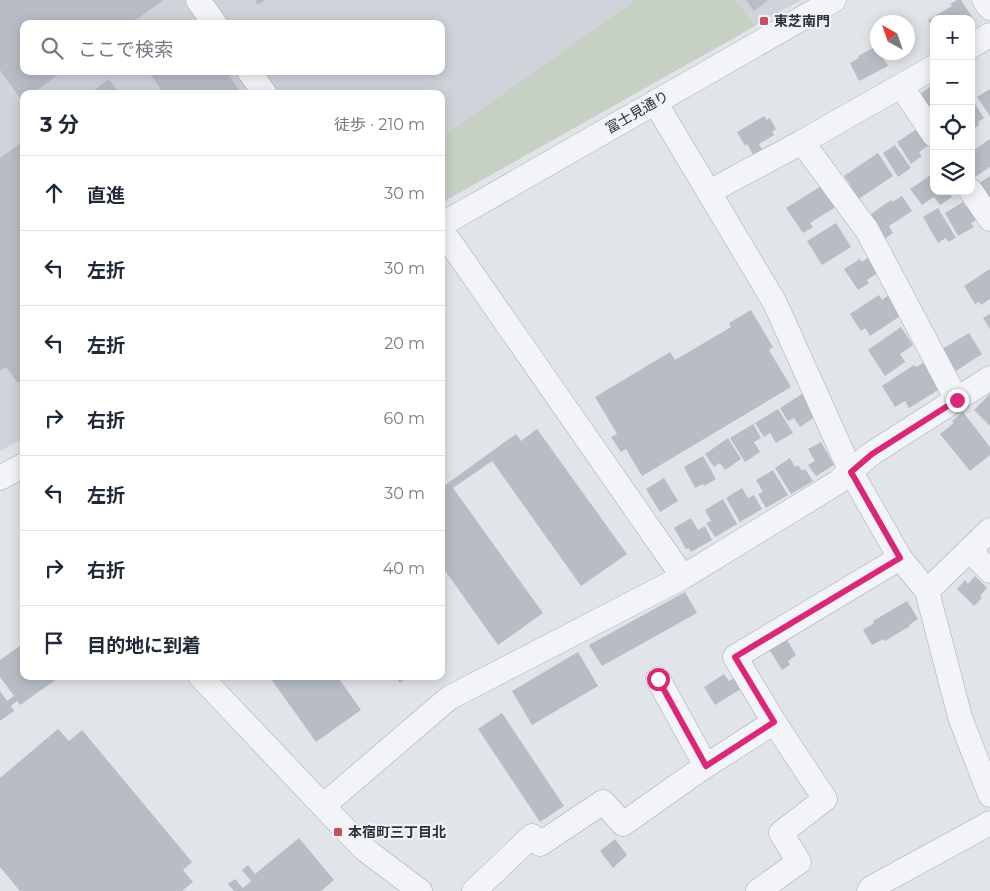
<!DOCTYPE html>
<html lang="ja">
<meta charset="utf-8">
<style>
:root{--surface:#fff;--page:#f6f6f7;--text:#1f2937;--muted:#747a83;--line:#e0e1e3}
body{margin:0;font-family:Montserrat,"Noto Sans JP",sans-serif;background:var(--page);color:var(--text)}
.controls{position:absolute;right:15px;top:15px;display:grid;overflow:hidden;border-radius:10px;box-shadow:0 2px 12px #0003}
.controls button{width:45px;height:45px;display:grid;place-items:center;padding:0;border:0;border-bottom:1px solid var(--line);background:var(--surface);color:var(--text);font:25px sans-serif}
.compass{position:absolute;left:870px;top:15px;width:45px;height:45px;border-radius:50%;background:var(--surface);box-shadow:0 2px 12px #0003;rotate:320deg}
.stop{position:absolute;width:15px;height:15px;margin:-11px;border:4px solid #db2777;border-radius:50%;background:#fff}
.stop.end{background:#db2777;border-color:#fff;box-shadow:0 1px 5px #0008}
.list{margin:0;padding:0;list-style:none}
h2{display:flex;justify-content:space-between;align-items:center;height:65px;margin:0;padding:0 20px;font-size:21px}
h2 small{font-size:16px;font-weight:400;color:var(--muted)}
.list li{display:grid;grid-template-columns:32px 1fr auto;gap:15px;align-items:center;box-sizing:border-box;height:75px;padding:0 20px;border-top:1px solid var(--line)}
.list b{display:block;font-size:19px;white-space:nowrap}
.list em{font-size:16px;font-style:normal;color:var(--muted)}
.icon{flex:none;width:28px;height:28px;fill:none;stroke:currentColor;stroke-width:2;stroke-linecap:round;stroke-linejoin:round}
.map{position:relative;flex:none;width:990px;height:891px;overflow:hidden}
.search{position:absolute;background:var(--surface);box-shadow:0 2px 12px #0003;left:20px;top:20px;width:425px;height:55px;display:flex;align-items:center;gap:12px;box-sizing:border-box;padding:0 18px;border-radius:10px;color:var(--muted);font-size:19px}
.panel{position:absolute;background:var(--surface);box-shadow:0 2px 12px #0003;left:20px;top:90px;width:425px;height:590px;border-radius:10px}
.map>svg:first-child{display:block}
.built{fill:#cfd3da;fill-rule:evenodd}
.green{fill:#c6d1c3}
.building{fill:#b8bdc5}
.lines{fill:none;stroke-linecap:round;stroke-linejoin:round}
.minor-casing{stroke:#a7abb2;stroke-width:25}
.minor{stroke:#f3f4f7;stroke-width:24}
.route{stroke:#db2777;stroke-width:6}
.poi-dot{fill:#c35060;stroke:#f0f2f6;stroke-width:2}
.labels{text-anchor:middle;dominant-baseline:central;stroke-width:4.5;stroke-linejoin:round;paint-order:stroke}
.poi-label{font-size:14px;font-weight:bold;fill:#2b313e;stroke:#f0f2f6;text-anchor:start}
.street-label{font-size:14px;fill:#2b313e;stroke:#f0f2f6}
</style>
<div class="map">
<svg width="990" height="891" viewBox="0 0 990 891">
<rect width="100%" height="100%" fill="#e1e4e8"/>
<path class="built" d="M0,0H801L441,203V94H24V438L0,451ZM24,24H441V71H24Z"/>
<path class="green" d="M636,0H735L755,26L441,203V138Z"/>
<path class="building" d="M0,0H164L130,24H24V71H63L32,94H24V99L22,101L0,70Z
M255,0H265L258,5Z
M746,0H768L754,11Z
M957,0H961L974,20L971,22V19H934V30L928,20L952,6L950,4Z
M878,45V52H889L890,54L883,58L888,66L859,81L850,63L859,58L858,56Z
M148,71H226L242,94H164Z
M109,79L120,94H89Z
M934,84V118L917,96Z
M990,89V116L977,97Z
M971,98L984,118L978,122L979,125L971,130Z
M764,116L767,120L770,118L776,129L772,132L774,135L759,144L763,151L754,156L747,144L745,146L737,132Z
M917,129L928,146L919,152L922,156L911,164L897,142Z
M990,139V167L975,177L971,171V152Z
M24,141V378L18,383L6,367L0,371V158Z
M895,145L911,168L898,177L883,153Z
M878,153L893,176L854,202L846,190L851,186L844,176Z
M934,173V191H948L952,197L940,205L934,197L922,205L910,189Z
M990,176V206L976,185Z
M823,185L837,206L810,223L813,227L803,233L786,208Z
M902,196L912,211L889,226L893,233L884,239L878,230L880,228L871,214L891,200L892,202Z
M963,202L965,206L969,204L978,219L971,223L974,227L958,236L945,213Z
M938,208L956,238L948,242L946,238L938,243L923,217Z
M836,223L851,247L822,265L807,241Z
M869,257L879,272L867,280L869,283L858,290L844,269L860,259L862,262Z
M990,269V299L981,305L979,302L975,304L964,286Z
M879,295L882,300L889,295L902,315L870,336L865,328L861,331L850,314Z
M751,310L773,347L769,350L791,387L642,476L626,449L621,452L611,437L617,434L595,397L670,352L675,360L731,327L729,323Z
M990,314V329L983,318Z
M901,327L913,345L900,354L905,362L885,376L868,350Z
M969,333L982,354L956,371L942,349Z
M923,363L940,389L909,408L905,401L895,407L882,386L914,365L916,367Z
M802,394L816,416L800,427L794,418L788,421L780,408Z
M990,394V426L974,410Z
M778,409L793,433L776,443L770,433L764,437L755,423Z
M963,412L990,447V455L970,471L940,434L954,423L952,421Z
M753,424L761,438L754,442L760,452L745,462L730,438Z
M537,429L627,554L581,586L492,461L453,488L543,613L498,645L441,565V488L516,434L521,441Z
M728,438L741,459L725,470L720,463L714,467L705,454Z
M821,442L834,465L816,476L808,465L815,461L808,449Z
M703,456L716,479L704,486L703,484L695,488L684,467Z
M790,458L795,467L798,465L802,471L805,469L813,481L791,494L775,468Z
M773,470L788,495L766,508L758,494L763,492L756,480Z
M664,478L678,501L660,512L646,489Z
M742,488L748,498L754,495L762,509L740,522L726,498Z
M723,499L737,524L715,537L706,523L711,521L705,510Z
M691,518L698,530L705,526L712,540L691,552L689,548L686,549L674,528Z
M975,576L987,588L980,596L982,598L974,606L957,589L965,580L968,584Z
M685,592L697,613L602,666L589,645Z
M907,601L918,619L909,625L910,626L885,641L884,639L872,645L863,630L874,623L873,621Z
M784,635L796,655L788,661L790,665L782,670L767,646Z
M24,643V676H61L20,705L17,701L11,706L14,711L0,721V691L7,701L14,696L0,677V660Z
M578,652L598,686L532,725L512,691Z
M724,674L729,681L737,676L744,687L715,705L704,687Z
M269,676H337L361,710L316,742Z
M395,676H408L400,683Z
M502,713L564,806L540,822L478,729Z
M58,729L69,741L82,730L192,862L183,870L193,882L182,891H20L0,867V778Z
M299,838L334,880L321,891H234L228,884L235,879L243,888L251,881L242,870L248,865L255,874Z
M615,839L627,855L613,868L600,851Z"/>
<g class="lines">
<g class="minor-casing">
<path id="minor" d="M198,0L215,24
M984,0L990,8
M971,46L990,35
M249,71L265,94
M901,86L934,135
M655,102L775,303L851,472L900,558L927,591L960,717L990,795
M802,142L867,230L957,400
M971,191L990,219
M709,192L802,142L934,67
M441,225L834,0
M441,229L683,577
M0,478L24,465
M969,550L990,571
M927,591L990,530
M200,676L363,848L420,891
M658,679L706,766
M323,806L449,698L683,577L838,482L871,454L990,378
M474,891L532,836L540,844L603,802L623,824L701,769L774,722L735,657L900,558
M758,891L799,862L781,833L825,799L774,722
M869,891L871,888L990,823"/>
</g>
<use href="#minor" class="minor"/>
</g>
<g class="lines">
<path class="route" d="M658,679L706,766L774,722L735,657L900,558L851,472L872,454L957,400"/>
</g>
<g class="poi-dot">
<rect x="759" y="16" width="10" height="10" rx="2.5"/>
<rect x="333" y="827" width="10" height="10" rx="2.5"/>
</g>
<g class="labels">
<g class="poi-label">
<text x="774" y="21">東芝南門</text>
<text x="348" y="832">本宿町三丁目北</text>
</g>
<g class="street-label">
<text transform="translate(637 112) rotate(-30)">富士見通り</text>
</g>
</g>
</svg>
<div class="controls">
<button>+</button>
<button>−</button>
<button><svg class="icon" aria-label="locate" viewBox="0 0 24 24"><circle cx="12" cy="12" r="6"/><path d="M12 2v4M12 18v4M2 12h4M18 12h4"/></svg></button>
<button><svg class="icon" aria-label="layers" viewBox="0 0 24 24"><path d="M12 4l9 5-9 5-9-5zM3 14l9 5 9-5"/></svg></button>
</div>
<svg class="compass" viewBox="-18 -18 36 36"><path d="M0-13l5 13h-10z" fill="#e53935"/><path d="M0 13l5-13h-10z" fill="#747a83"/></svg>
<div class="stop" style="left:658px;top:679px"></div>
<div class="stop end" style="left:957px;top:400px"></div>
<div class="search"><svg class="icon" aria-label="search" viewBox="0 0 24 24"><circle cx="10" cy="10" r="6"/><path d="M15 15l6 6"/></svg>ここで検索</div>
<section class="panel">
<h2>3 分<small>徒歩 · 210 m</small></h2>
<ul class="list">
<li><svg class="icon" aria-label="ahead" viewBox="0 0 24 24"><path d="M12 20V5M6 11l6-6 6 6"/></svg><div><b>直進</b></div><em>30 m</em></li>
<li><svg class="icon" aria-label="left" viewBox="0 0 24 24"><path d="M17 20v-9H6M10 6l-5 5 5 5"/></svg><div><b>左折</b></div><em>30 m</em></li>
<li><svg class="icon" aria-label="left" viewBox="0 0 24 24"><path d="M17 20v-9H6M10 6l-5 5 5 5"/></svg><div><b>左折</b></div><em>20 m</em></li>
<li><svg class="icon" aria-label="right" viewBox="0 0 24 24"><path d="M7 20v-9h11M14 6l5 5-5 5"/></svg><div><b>右折</b></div><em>60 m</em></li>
<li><svg class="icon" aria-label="left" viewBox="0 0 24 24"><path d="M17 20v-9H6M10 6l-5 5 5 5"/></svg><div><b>左折</b></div><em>30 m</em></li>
<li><svg class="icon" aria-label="right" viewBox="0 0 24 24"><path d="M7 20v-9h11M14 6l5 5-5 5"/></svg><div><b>右折</b></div><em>40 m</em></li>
<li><svg class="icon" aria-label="arrive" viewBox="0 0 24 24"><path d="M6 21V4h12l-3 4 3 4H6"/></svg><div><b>目的地に到着</b></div></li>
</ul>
</section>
</div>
